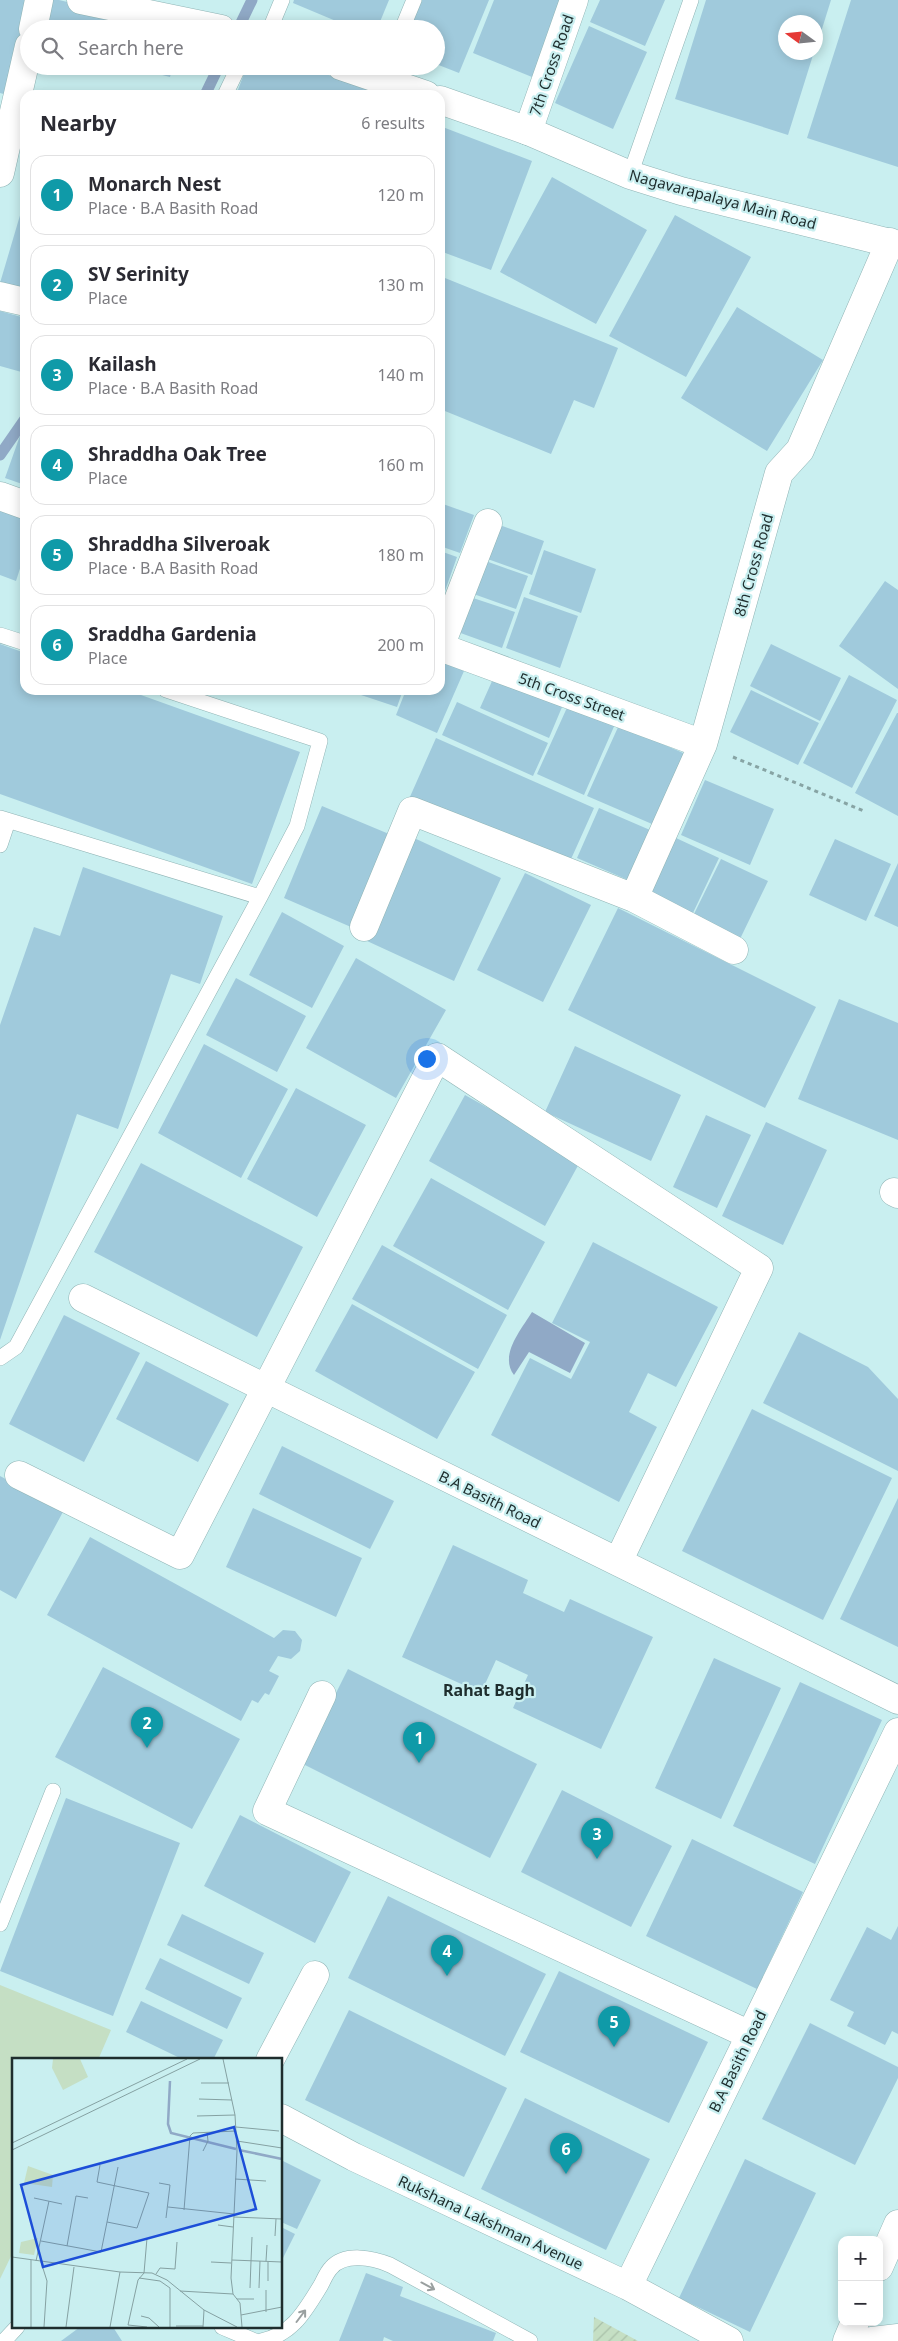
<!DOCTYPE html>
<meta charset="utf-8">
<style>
:root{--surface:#fff;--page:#f7f7f7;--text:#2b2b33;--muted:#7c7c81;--line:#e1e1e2;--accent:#0b8043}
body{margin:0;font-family:"Noto Sans",sans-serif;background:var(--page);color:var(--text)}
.controls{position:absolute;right:15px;bottom:15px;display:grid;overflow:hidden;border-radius:10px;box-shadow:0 2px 12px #0003}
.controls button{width:45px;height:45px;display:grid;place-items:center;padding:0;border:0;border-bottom:1px solid var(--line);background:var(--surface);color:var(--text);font:25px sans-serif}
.compass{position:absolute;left:778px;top:15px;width:45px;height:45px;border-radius:50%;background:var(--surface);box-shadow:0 2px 12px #0003;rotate:285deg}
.you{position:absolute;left:426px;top:1058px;width:18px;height:18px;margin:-12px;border:4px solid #fff;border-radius:50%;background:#1a73e8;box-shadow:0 0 0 8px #1a73e833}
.badge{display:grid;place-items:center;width:32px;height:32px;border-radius:50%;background:var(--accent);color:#fff;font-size:16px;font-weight:700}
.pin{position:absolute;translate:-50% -41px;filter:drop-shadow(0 1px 2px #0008)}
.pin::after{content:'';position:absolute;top:26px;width:18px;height:15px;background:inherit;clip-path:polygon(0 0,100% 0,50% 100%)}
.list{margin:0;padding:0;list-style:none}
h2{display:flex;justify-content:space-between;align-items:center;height:65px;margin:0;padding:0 20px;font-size:21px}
h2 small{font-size:16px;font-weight:400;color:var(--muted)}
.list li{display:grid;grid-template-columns:32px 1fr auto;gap:15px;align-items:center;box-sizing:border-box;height:80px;margin:0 10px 10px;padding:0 10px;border:1px solid var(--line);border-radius:15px}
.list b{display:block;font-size:19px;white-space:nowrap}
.list p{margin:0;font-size:16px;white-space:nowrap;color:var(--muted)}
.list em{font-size:16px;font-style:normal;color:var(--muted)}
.icon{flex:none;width:28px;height:28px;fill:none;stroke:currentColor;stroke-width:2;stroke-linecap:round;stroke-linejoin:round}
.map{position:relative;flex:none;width:898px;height:2341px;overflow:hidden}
.search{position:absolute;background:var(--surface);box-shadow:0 2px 12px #0003;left:20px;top:20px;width:425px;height:55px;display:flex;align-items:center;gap:12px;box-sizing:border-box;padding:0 18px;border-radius:28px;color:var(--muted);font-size:19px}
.panel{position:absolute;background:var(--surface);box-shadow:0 2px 12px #0003;left:20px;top:90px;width:425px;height:605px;border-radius:15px}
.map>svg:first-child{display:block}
.grass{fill:#c5dfc4}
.garden{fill:url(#garden-furrows)}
.water{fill:#90a9c6}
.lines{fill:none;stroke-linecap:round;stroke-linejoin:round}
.stream{stroke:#90a9c6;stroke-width:11}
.building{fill:#a0cadc}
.service-casing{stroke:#90b4b5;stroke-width:16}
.minor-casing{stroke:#90b4b5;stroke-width:29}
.tertiary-casing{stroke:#90b4b5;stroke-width:29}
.secondary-casing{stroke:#90b4b5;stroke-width:29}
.path{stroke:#87a4a4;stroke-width:3;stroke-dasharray:4 4;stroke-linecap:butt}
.service{stroke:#fff;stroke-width:15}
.minor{stroke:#fff;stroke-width:28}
.tertiary{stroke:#fff;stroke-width:28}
.secondary{stroke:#fff;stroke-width:28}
.oneway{stroke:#9aa0a0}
.labels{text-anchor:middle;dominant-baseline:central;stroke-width:4.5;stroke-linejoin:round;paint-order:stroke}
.street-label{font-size:15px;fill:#1e2d2d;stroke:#c9eff0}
.neighbourhood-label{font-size:16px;font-weight:bold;fill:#1e2d2d;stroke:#c9eff0}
.inset-river{fill:none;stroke:#90a9c6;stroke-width:2.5}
.inset-road{fill:none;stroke:#85a1a2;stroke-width:1}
.view{fill:#1d4ed8;fill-opacity:0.15;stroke:#1d4ed8;stroke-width:2.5}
.inset-edge{fill:none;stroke:#1e2d2d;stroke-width:2.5}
</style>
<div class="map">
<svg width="898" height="2341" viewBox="0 0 898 2341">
<defs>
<pattern id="garden-furrows" width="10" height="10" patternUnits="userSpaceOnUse" patternTransform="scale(1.25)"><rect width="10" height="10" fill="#c5dfc4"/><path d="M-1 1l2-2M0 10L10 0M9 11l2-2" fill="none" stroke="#a9c0a9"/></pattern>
</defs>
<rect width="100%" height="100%" fill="#c9eff0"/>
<path class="grass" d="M0,1985L111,2030L98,2060H14V2250L0,2279Z"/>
<path class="garden" d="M594,2317L638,2341H593Z"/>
<path class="water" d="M532,1312L585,1343L570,1373L529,1352L514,1375C499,1355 521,1330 532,1312Z"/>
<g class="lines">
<path class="stream" d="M238,29L252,0
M205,95L219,66
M0,455L25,419"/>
</g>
<path class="building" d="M0,0H32L7,95L0,93Z
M45,0H59L180,29H38Z
M294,0H389L377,29H355L293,3Z
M422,0H489L459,73L436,64V29H410Z
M494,0H563L532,77L473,53Z
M600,0H665L645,46L590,22Z
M706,0H831L816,48V22H786V52H814L788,135L675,99Z
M851,0H898V167L807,138Z
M589,26L647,52L613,129L555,103Z
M127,66H173L170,77Z
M247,66H305L376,93L375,95H236Z
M440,126L532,161L491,270L440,251Z
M552,177L647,230L596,324L500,272Z
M21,212L25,213V291L0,283Z
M675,215L751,257L686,377L609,336Z
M440,276L618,348L594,408L574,400L551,454L440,409Z
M737,307L823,360L767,451L681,398Z
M0,311L25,318V373L0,366Z
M22,430L25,431V485L5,478Z
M440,503L474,515L460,553L440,546Z
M0,511L25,519V553L16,581L0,575Z
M494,523L544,541L532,575L482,557Z
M544,550L596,569L581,613L529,594Z
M440,551L457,557L440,605Z
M480,559L528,576L516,609L468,592Z
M885,581L898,590V689L839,646Z
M467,596L515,612L502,648L455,631Z
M524,597L578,616L560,668L506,648Z
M0,644L25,653V690H127L300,752L252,884L0,794Z
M771,644L841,678L820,721L750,686Z
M440,660L464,671L437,733L396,715L406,690H440Z
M497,670L565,700L549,738L480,708Z
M849,675L897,700L852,788L803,763Z
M346,690H403L397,707Z
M751,690L819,723L798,765L730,732Z
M570,701L616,722L584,795L537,774Z
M457,702L548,743L533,776L442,735Z
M897,713H898V816L855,793Z
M619,725L690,756L659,827L587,796Z
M436,738L594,808L567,868L409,799Z
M705,780L774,809L750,865L681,835Z
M322,806L389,834L351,927L284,898Z
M599,808L650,830L628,880L577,858Z
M414,838L501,878L454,981L367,941Z
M676,838L719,858L692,915L649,894Z
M835,839L891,864L866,921L809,895Z
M721,859L768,881L740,939L693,916Z
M898,863V927L874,916Z
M83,867L223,916L200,984L171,974L118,1129L77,1114L0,1340V1025L34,927L60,936Z
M525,873L591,905L543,1002L477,970Z
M618,908L816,1007L765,1108L568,1010Z
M282,912L344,946L312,1008L249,975Z
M356,958L446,1010L396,1098L306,1048Z
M236,978L306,1016L277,1072L206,1035Z
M839,999L898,1023V1140L798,1099Z
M204,1044L288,1089L241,1178L158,1133Z
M575,1046L681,1095L651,1161L545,1112Z
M296,1088L366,1125L317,1217L247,1179Z
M465,1095L581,1160L545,1226L429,1161Z
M706,1115L751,1135L717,1208L673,1187Z
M766,1122L827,1150L783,1245L722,1216Z
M141,1163L303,1247L257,1337L94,1252Z
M431,1178L545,1242L508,1310L393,1246Z
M593,1242L718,1307L676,1387L648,1373L629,1412L657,1427L619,1502L491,1435L530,1358L571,1379L590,1342L552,1323Z
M382,1245L507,1315L478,1369L352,1299Z
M352,1304L475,1372L437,1439L315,1371Z
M64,1315L140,1353L84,1462L9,1424Z
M799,1332L868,1367L898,1399V1471L763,1403Z
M146,1361L229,1404L198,1462L116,1419Z
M752,1409L892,1478L823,1620L682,1551Z
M282,1446L394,1501L370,1549L259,1494Z
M0,1476L64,1510L16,1599L0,1590Z
M898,1498V1647L840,1619Z
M253,1508L362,1558L336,1617L226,1567Z
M90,1537L274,1638L283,1630L295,1631L302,1640L300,1651L291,1659L278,1656L269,1671L279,1676L269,1695L265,1693L258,1703L252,1700L241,1721L47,1615Z
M453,1545L528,1580L523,1593L564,1612L570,1599L653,1637L601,1749L513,1708L528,1675L496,1660L481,1693L402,1657Z
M714,1658L781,1688L721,1819L655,1788Z
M103,1667L240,1739L192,1829L55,1757Z
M348,1669L537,1764L490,1858L301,1763Z
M800,1682L882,1720L815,1864L733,1826Z
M562,1790L672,1846L631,1927L521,1872Z
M66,1798L180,1843L113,2016L0,1971Z
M240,1815L351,1872L315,1943L204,1886Z
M692,1839L803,1892L757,1989L646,1936Z
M388,1896L546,1974L505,2056L348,1978Z
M182,1914L264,1953L249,1984L167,1945Z
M898,1926V2034L892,2031L885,2045L847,2026L854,2012L830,2000L867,1927L891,1940Z
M160,1958L242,1998L227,2029L145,1989Z
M559,1971L708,2042L669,2123L520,2052Z
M141,2001L223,2040L213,2060H184L126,2032Z
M349,2010L507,2088L464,2177L305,2100Z
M810,2023L898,2067V2078L855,2165L762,2119Z
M525,2098L650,2159L606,2250L481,2189Z
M745,2159L816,2193L750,2332L679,2298Z
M281,2160L321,2180L297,2229L281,2222Z
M281,2227L295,2234L281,2262Z
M366,2273L403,2287L400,2296L496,2333L493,2341H393L384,2337L383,2341H339Z
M80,2327H113L122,2341H61Z"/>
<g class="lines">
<g class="service-casing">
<path id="service" d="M270,29L282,0
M402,29L414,0
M225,95L239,66
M630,175L691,0
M0,635L25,643
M0,818L260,897
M0,845L8,821
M0,1358L16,1347L260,897L297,826L320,741L166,690
M0,1924L53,1791
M222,2327L255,2341
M4,2341L17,2327
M261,2341C293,2334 305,2311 321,2285C324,2279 327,2272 331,2268C345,2252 373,2258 390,2265L530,2341"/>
</g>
<g class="minor-casing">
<path id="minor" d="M33,29L39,0
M528,131L574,0
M0,173L29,46
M0,296L25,302
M0,496L25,505
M440,647L703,744
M440,647L488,523
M634,898L703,744L779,473L800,450L890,242
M364,927L412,811L634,898L734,950
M894,1192L898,1194
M83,1298L898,1700
M19,1475L180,1555L437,1057L759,1268L618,1562
M322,1695L267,1811L750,2035
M270,2060L315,1975
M281,2118L354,2157L628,2286L729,2341
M628,2286L898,1732
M872,2341L898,2338"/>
</g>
<g class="tertiary-casing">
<path id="tertiary" d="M879,2267L898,2224
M847,2341L855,2322"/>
</g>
<g class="secondary-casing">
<path id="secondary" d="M81,0L221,29
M341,66L426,95
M440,100L528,131L630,175L681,191L898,245"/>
</g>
<path class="path" d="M733,757L864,811"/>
<use href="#service" class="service"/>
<use href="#minor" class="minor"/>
<use href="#tertiary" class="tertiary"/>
<use href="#secondary" class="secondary"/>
</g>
<defs><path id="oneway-shaft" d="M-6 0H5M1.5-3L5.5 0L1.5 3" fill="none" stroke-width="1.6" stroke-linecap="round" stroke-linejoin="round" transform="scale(1.25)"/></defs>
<g class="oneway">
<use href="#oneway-shaft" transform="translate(428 2286) rotate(28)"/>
<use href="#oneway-shaft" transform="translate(301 2316) rotate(-53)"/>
</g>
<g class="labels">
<g class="street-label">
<text transform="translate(551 65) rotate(-71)">7th Cross Road</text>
<text transform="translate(723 199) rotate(15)">Nagavarapalaya Main Road</text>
<text transform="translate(753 565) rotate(-74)">8th Cross Road</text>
<text transform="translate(572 696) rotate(20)">5th Cross Street</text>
<text transform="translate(490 1499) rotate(26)">B.A Basith Road</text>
<text transform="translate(737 2061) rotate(-64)">B.A Basith Road</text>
<text transform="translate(491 2222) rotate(25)">Rukshana Lakshman Avenue</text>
</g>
<g class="neighbourhood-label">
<text x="489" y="1690">Rahat Bagh</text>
</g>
</g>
<g transform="translate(12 2058)">
<rect width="270" height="270" fill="#c9eff0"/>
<path d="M16,108L41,117L40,129L12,125Z" fill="#c5dfc4"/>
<path d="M41,1H68L76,19L51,32L40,10ZM26,180L22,197L7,195L9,184Z" fill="#c5dfc4"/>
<path class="inset-river" d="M158,23L156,66L159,75L224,91M227,92L270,101"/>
<path class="inset-road" d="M211,1L223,57L225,93L219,220L221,236L228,245L230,269M189,25H217M187,41L220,42M185,58L223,57M224,69L267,73M225,83L270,90M0,85L175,1M0,92L188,1M191,93L196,83L195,74M88,107L85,124L137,135L125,170L95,164M223,121L254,123M147,125L158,127L154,160M22,140L50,146M156,149L222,156M172,152L178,78L181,75L224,73M222,159L270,161M206,167L221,169M263,178L264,161M29,183L89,194L106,109M55,188L64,138L76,140M0,199L108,214L140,215L155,222L192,252L225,269M19,202V269M220,202L270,204M24,203L37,143M239,203L240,179M254,203L255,187M29,204L35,223L32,269M199,204L219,205M144,216L148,210L163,211L165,184M127,220L148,223L158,230V269M256,223V204M238,230L239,203M247,230L248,203M254,232V254M168,233L221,236M225,241H242M229,257L270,249M129,258L137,260L147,269M164,268H191M54,269L62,209M98,269L108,214M135,269L116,267L126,222L132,215L135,180M191,269L192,252"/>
<path class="view" d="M222,69L244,151L31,209L9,127Z"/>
<rect width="270" height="270" class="inset-edge"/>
</g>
</svg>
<div class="controls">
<button>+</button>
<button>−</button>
</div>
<svg class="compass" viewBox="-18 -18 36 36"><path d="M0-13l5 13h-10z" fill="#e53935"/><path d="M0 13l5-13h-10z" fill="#7c7c81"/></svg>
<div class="you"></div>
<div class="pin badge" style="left:419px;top:1763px;background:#0f9aa8">1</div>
<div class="pin badge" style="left:147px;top:1748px;background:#0f9aa8">2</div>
<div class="pin badge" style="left:597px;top:1859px;background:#0f9aa8">3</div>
<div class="pin badge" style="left:447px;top:1976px;background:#0f9aa8">4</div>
<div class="pin badge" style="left:614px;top:2047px;background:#0f9aa8">5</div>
<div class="pin badge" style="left:566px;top:2174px;background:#0f9aa8">6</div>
<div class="search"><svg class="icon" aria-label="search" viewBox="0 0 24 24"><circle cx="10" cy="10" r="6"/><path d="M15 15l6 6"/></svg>Search here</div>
<section class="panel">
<h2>Nearby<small>6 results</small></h2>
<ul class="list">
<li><span class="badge" style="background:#0f9aa8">1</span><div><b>Monarch Nest</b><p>Place · B.A Basith Road</p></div><em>120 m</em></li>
<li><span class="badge" style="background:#0f9aa8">2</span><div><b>SV Serinity</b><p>Place</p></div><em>130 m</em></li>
<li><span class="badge" style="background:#0f9aa8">3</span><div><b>Kailash</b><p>Place · B.A Basith Road</p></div><em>140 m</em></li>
<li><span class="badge" style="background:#0f9aa8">4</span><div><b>Shraddha Oak Tree</b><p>Place</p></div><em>160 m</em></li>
<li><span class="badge" style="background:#0f9aa8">5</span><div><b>Shraddha Silveroak</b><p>Place · B.A Basith Road</p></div><em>180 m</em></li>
<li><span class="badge" style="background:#0f9aa8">6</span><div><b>Sraddha Gardenia</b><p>Place</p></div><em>200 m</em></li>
</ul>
</section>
</div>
